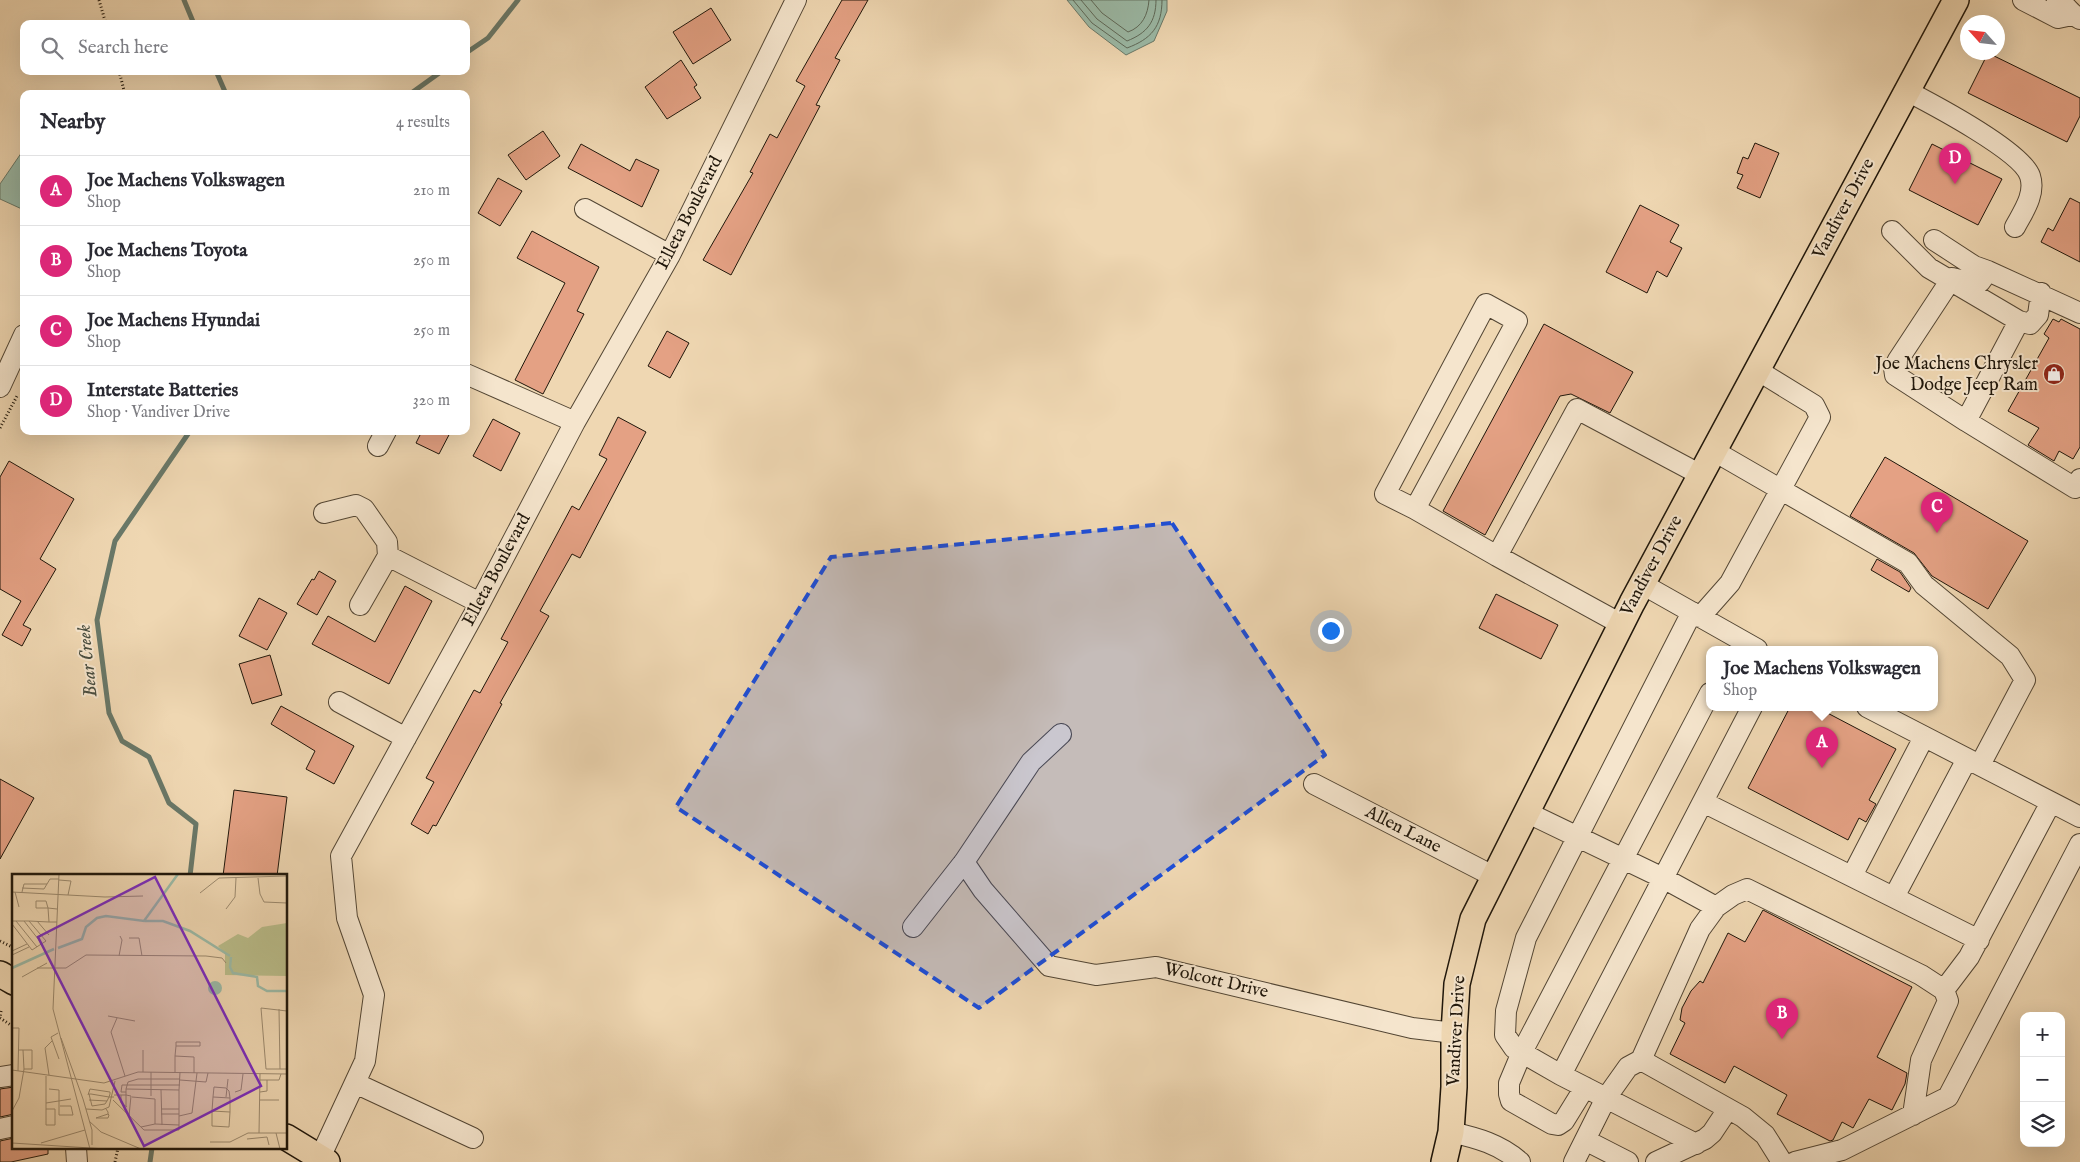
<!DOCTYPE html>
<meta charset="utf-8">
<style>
:root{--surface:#fff;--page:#f2f2f3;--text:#2b2b33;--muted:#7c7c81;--line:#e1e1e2;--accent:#db2777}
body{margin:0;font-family:"IM FELL English",serif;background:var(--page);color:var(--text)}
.controls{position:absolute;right:15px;bottom:15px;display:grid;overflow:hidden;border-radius:10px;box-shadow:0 5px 20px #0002}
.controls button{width:45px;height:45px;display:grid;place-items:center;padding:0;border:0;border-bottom:1px solid var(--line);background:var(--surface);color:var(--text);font:25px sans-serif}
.compass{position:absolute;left:1960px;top:15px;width:45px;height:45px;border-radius:50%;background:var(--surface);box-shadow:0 5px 20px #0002;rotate:297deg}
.you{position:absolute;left:1330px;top:630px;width:18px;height:18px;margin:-12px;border:4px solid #fff;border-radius:50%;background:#1a73e8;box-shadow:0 0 0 8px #1a73e833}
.badge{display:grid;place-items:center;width:32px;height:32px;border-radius:50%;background:var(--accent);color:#fff;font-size:16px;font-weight:700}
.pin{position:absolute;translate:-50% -41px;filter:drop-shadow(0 1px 2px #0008)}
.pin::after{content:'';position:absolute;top:26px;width:18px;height:15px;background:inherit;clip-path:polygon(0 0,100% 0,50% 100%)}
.popup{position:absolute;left:1706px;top:646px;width:232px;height:65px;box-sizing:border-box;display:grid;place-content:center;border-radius:10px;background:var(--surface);filter:drop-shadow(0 1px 4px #0005);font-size:16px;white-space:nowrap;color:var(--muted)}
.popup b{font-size:19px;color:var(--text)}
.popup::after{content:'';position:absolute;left:50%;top:100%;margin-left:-10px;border:10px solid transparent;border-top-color:var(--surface)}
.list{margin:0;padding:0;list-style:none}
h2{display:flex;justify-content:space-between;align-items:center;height:65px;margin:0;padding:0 20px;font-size:21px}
h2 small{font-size:16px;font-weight:400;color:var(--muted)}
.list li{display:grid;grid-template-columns:32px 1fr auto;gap:15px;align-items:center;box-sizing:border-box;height:70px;padding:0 20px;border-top:1px solid var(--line)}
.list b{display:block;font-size:19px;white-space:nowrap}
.list p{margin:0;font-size:16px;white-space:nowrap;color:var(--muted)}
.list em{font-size:16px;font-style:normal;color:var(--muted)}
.icon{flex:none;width:28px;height:28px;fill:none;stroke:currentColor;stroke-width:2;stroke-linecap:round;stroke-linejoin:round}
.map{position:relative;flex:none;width:2080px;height:1162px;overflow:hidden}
.search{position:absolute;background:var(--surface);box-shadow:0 5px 20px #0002;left:20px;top:20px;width:450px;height:55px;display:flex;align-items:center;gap:12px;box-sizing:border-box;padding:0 18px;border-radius:10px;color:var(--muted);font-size:19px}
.panel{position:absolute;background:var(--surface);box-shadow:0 5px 20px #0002;left:20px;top:90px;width:450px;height:345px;border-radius:10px}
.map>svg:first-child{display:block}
.water{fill:#9bbaa7;stroke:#697868}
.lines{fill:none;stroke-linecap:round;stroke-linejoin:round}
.shore{stroke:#5d6858;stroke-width:1}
.stream{stroke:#697868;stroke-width:5}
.building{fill:#e4a184;stroke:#1f160a}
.minor-casing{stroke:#534634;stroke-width:22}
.major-casing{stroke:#1f160a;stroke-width:28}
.path{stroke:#1f160a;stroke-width:3;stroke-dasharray:1 2.5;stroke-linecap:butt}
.minor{stroke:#f5e5cd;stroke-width:20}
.major{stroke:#efd7b2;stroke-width:25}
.marked{fill:#1d4ed8;fill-opacity:0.2;stroke:#1d4ed8;stroke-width:4;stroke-dasharray:10 6;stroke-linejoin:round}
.labels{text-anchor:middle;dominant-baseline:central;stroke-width:4;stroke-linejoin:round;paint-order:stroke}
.street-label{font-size:18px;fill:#1f160a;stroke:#f5e5cd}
.poi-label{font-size:18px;fill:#1f160a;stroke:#f5e5cd;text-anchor:end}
.water-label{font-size:19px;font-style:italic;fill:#4a4f41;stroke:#f5e5cd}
.inset-river{fill:none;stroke:#9bbaa7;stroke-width:2.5}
.inset-road{fill:none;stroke:#9c8a6f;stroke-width:1}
.view{fill:#7b2cbf;fill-opacity:0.15;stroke:#7b2cbf;stroke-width:2.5}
.inset-edge{fill:none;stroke:#1f160a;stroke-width:2.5}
</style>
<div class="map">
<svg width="2080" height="1162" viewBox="0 0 2080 1162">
<rect width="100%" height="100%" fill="#efd7b2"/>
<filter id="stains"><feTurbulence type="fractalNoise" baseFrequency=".004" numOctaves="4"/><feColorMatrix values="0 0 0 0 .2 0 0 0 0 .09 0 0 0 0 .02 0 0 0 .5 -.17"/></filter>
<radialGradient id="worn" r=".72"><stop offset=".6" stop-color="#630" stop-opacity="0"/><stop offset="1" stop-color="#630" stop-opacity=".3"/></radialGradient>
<path class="water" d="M1067,0H1167V11L1154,41L1126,55L1089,27Z
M24,149V210L0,199V184Z"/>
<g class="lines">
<path class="shore" d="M1073,0L1092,23L1127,48C1151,39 1162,27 1162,0
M1081,0L1097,19L1127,41C1147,33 1156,22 1156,0
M1091,0L1102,13L1128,32C1142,27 1148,15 1149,0"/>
<path class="stream" d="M184,0L194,24
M466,53L488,38L518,0
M216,71L226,94
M410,94L442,71
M190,876L196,824L169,803L149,757L122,741L109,713L97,620L115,541L190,431
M150,1162L152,1148"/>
</g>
<path class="building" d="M842,0H868L835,58L840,60L816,105L820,106L731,275L703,260L753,173L750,172L770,134L777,138L805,86L796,81Z
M711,8L731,40L693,64L673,32Z
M1988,53L2080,98V116L2067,142L1968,93Z
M681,60L697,85L694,87L701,98L667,119L645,87Z
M543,131L560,156L526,180L508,155Z
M1755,143L1779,153L1760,198L1737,188L1743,175L1737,173L1743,157L1748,159Z
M581,144L630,171L636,159L659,170L642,207L568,168Z
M1932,144L2002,179L1978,225L1909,190Z
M498,178L522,191L500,226L478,213Z
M2070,198L2080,203V262L2041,242L2048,228L2053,231Z
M1640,205L1679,225L1670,242L1682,248L1667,277L1657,271L1647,293L1606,272Z
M532,231L599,267L577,311L584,314L543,394L515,380L565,283L517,258Z
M2053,319L2059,322L2061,319L2080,329V447L2073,459L2059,451L2054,461L2028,445L2039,428L2008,411L2049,338L2044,334Z
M1544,324L1633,372L1610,413L1571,394L1560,396L1485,535L1443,511Z
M667,331L689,343L670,378L648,366Z
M618,417L646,432L580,558L572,554L540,611L549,616L500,703L502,704L454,793L436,826L433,825L428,834L411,824L434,782L426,778L474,690L480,693L508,642L501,639L572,506L579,510L607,459L599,455Z
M493,419L520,433L501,471L473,456Z
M422,431H451L439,454L416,443Z
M1885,457L2028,541L1988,609L1932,576L1914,553L1850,516Z
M9,461L74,499L40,559L56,569L23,625L31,629L22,646L2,635L21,601L0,589V477Z
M1877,559L1900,572L1911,588L1909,592L1871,570Z
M319,571L336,581L317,615L297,604L312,579L314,580Z
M405,586L432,601L389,684L312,644L328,616L375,642Z
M1496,594L1558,625L1541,659L1479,628Z
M259,598L287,613L267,650L239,636Z
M270,655L282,695L252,704L239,664Z
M281,706L354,746L334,784L306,769L315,751L271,724Z
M1790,707H1816L1896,749L1869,800L1876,804L1866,822L1859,818L1848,840L1748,788Z
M0,779L34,798L0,859Z
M234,790L287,797L277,876H223Z
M1763,910L1912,987L1877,1057L1907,1073L1905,1084L1892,1110L1869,1099L1853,1128L1842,1122L1833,1140L1830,1141L1777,1114L1787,1095L1734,1066L1725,1083L1670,1054L1685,1023L1680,1020L1682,1008L1691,991L1700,981L1703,983L1728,933L1745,942Z
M14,1087V1114L0,1117V1089Z
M14,1138V1148H48V1154L11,1162H0V1141Z"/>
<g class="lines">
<g class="minor-casing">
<path id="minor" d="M2023,0L2058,18L2072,15
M2057,0C2067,5 2070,14 2080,19
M1907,91C1932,104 2022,151 2030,176C2036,194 2023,212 2015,227
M585,209L670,255
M1892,231L1929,268L2019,321L2030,324L2038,315L2041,293
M1934,240L1974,266L1988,271
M2019,321L1966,421L1895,375L1894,368L1898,360L1952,278L1973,283L1980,282L1988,271L2080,313
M466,374L575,422
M0,387L24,335
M1966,421L2075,488L2080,479
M378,446L386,431
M1714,451L1908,563L1924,585L2010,656L2025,680L1980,765
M1415,509L1385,494L1486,304L1517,321L1415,509L1497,556
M324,513L356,505L364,509L387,542L388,556L360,605
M388,556L480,603
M1642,584L1757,649
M1700,617L1730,583L1820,417L1814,405L1757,370
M1621,624L1497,556L1577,409L1701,475
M339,702L406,738
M1867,707L2080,817
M1314,784L1493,876
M1703,802L1979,940
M1526,812L1663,878L1716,907
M964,862L983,890L1049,966L1096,975L1156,967L1412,1028L1454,1033
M1852,876L1924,737
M1894,897L1967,759
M913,927L964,862L1031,762L1061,734
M1944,990L1969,957L2051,802
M1641,1060L1700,929L1716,907L1733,895L1747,889L1921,975L1944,990L1948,1001L1921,1060L1913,1115
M1561,1075L1514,1048L1505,1035L1506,1011L1526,938L1692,612
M0,1077L14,1075
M355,1083L473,1138
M1585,1087L1564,1121L1558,1125L1552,1124L1511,1101L1509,1094V1083L1522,1052L1710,693
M0,1129L14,1126
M1451,1132C1477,1138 1500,1144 1520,1162
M1585,1140L1628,1162
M1696,1144L1606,1098L1628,1067L1641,1060L1743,1117L1765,1135L1782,1162
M76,1148L77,1162
M318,1162L365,1061L374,995L347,918L341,856L480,603L575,422L670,255L796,0
M1574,1162L1606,1098L1561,1075L1752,707
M1656,1162L1705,1139L1712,1133L1728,1109
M1795,1162L1842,1150L1948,1097L2080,844"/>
</g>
<g class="major-casing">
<path id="major" d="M0,974L14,982
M286,1137L327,1162
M1444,1162L1451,1132L1454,1087V1033L1457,984L1473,919L1632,603L1956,0"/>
</g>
<path class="path" d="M99,0L106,24
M119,71L125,94
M0,428L17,396
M0,941L14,948
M1,1011L0,1018L14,1027
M115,1162L118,1148"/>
<use href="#minor" class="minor"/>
<use href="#major" class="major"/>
</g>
<path class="marked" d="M1172,523L1325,755L979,1008L676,807L831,557Z"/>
<defs>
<g id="shop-disc" transform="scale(1.125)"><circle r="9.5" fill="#8f2418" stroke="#f5e5cd"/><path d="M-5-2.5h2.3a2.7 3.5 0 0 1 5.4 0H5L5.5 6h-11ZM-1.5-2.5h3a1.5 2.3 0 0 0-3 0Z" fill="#fff"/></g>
</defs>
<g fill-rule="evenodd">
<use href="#shop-disc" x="2054" y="374"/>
</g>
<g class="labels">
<g class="street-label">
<text transform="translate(1844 209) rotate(-62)">Vandiver Drive</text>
<text transform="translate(690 213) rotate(-63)">Elleta Boulevard</text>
<text transform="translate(1652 566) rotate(-62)">Vandiver Drive</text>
<text transform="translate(497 570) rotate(-62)">Elleta Boulevard</text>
<text transform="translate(1403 830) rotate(27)">Allen Lane</text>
<text transform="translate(1216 981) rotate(13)">Wolcott Drive</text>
<text transform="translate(1457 1031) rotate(-87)">Vandiver Drive</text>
</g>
<g class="poi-label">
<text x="2038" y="364">Joe Machens Chrysler<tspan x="2038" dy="21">Dodge Jeep Ram</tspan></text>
</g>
<g class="water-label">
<text transform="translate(88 661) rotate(-96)">Bear Creek</text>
</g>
</g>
<g transform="translate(12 874)">
<rect width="275" height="275" fill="#efd7b2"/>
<path d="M275,49V102L213,101V80L206,72L226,60L236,64L250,53Z" fill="#babe8b"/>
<path d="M196 114a7 7 0 1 1 14 0a7 7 0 1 1-14 0Z" fill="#9bbaa7"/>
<path class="inset-river" d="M133,47H151L178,57L218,82M46,74L70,65L74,53L85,44L94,42L132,47L166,0M219,83L218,93L221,99L245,103L246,112L255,117H275M0,94L42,75"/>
<path class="inset-road" d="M47,0L41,135L78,275M246,4L248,20L252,28L275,29M47,6L59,7L56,21M10,14L32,15L35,10M0,18L93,23L131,22M3,18L7,33M10,18L12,10H35L38,5H47M188,19L207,4L275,2M214,35L223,23L224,4M4,47L25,73M12,47L30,70M17,47H0V50L20,76L34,67L17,47L37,48M25,47L37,61M45,48H37L36,34L34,27H24V34H36L45,35M117,64H127L130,82M0,77L15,70M0,81L17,73M107,82L110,66L108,62M25,94H54L74,81L194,82L210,84L214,89M10,103L35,89M267,135L268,195M275,137L249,134L254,195H275M96,142L123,147M105,144L99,158L113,202M0,154H7L6,197M46,159L39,163L47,185M49,164L71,225L80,256V271M11,176H20V195H12M163,182L164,172H188V168H164V172M0,196L92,209L126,198L275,200M131,198V176M139,198V222M163,198V182L182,183V199M37,201L33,174L40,167M34,202V251H43V235H34M168,206L194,208L196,199M248,206H267L269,200M37,215L47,216V241H61L59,232H48M114,215L116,208L126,205H168M149,216L150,251M114,218H109L110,211H168M223,218L229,216L231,200M248,218L255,217V206M76,221L78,215L98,218V220L97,223L95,227L93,230L80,232L77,220H79L97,223H102M102,221H114V215L167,216L168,198M109,221V229L115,233M120,223L143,225V250L129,253M201,223L200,237L218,238V224L217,217L214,214L202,213L201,223L218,224M214,223L216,205M77,226L95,227M101,226L132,256H167V216M248,226H267M34,229L59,225M114,232V221L119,222L117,242M74,235L90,236L97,233L103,207M94,235L96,238V240L97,241L96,244H84L96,240M149,235H167M0,237L7,224L12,195L11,176H6M200,237V252L217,253L218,238M149,240H167M167,242L180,239L185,199M77,247L89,258L129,275M143,250L167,251M247,259L248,200M264,259L268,275M235,265L255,263L257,271M198,268H218L236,259H275M0,269L94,275M29,269L73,256"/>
<path class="view" d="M143,3L249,212L132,272L26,63Z"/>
<rect width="275" height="275" class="inset-edge"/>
</g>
<rect width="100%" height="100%" filter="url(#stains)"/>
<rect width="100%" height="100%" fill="url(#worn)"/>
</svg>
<div class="controls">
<button>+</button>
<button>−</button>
<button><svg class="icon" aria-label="layers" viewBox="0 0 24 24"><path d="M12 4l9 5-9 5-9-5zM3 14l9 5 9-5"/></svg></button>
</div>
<svg class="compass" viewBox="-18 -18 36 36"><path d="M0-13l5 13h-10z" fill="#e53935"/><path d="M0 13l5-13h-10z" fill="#7c7c81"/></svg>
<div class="you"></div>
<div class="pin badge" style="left:1822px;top:768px">A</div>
<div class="popup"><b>Joe Machens Volkswagen</b>Shop</div>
<div class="pin badge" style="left:1782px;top:1039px">B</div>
<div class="pin badge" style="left:1937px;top:533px">C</div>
<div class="pin badge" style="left:1955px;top:184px">D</div>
<div class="search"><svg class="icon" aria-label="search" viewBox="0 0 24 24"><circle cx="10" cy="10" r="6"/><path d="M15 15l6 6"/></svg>Search here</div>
<section class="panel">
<h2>Nearby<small>4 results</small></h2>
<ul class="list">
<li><span class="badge">A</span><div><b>Joe Machens Volkswagen</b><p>Shop</p></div><em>210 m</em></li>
<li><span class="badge">B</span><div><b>Joe Machens Toyota</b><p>Shop</p></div><em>250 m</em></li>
<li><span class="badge">C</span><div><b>Joe Machens Hyundai</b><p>Shop</p></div><em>250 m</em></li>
<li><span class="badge">D</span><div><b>Interstate Batteries</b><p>Shop · Vandiver Drive</p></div><em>320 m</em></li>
</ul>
</section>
</div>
